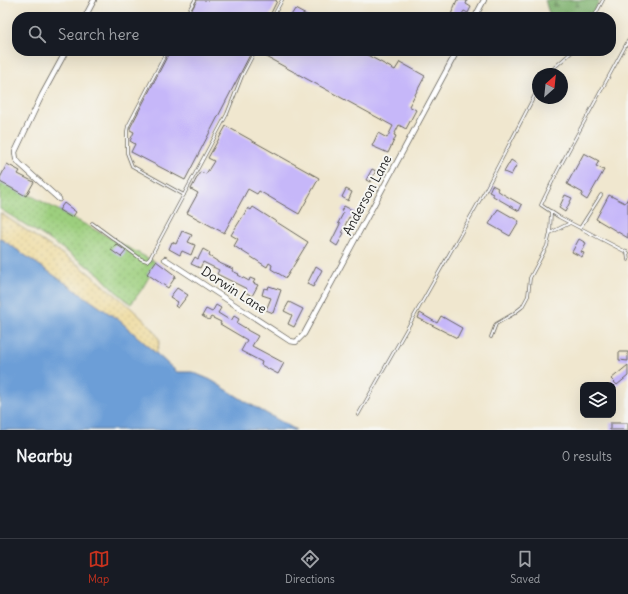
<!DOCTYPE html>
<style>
:root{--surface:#171b24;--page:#20242c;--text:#f1f3f6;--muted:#9ea1a6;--line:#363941;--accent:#c8321e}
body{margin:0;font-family:Delius,sans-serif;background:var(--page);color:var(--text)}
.controls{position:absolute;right:12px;bottom:12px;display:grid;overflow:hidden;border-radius:8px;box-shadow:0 4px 16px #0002}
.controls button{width:36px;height:36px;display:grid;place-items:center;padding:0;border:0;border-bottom:1px solid var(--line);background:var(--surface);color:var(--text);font:20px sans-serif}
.compass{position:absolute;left:532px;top:68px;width:36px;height:36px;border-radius:50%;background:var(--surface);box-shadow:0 4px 16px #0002;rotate:27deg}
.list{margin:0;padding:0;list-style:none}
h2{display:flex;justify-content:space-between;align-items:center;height:52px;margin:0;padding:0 16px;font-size:17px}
h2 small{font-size:13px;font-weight:400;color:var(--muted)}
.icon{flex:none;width:22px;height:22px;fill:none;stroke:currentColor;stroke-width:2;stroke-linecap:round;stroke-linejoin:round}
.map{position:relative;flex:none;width:628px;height:430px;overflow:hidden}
.search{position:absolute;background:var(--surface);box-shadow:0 4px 16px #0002;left:12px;right:12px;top:12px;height:44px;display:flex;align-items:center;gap:10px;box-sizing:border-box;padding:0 14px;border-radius:16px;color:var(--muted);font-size:15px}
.sheet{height:108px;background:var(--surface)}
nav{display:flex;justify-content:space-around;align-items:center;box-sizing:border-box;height:56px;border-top:1px solid var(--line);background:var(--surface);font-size:11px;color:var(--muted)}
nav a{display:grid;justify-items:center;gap:2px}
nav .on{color:var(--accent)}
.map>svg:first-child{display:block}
.grass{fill:url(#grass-dots);stroke:#5c764d}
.forest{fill:url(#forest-firs);stroke:#4d6744}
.sand{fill:url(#sand-dots);stroke:#857b5d}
.water{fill:#6c9ed7;stroke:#445d7a}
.building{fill:#c6b7f9}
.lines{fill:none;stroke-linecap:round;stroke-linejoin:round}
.service-casing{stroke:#66635b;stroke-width:3.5}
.minor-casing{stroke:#66635b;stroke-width:6}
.service{stroke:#fff;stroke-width:2}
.minor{stroke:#fff;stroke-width:4.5}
.labels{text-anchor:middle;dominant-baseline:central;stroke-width:4;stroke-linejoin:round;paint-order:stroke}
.street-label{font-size:13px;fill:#1c1c1c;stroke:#f6f6f2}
</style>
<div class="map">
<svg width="628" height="430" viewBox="0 0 628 430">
<defs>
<pattern id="grass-dots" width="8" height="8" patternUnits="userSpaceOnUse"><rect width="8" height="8" fill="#9dcf7e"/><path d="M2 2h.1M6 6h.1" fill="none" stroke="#87b16c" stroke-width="1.8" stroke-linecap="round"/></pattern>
<pattern id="forest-firs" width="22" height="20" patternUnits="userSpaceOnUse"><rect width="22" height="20" fill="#7eb26d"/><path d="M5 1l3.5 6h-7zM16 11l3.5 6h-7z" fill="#669059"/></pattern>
<pattern id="sand-dots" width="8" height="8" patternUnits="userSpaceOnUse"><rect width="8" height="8" fill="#eeda9e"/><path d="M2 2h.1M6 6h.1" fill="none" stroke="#ccba88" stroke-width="1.8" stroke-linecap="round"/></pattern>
</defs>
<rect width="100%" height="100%" fill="#f6f6f2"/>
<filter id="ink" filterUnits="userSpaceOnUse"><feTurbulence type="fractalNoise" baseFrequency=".025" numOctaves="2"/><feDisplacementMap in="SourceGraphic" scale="8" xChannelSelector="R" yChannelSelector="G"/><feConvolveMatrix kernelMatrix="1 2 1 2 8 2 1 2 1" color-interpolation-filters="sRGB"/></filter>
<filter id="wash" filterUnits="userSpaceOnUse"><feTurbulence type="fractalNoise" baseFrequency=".012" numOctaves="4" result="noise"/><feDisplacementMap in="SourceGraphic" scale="16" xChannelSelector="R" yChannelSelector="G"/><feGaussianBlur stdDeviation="0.9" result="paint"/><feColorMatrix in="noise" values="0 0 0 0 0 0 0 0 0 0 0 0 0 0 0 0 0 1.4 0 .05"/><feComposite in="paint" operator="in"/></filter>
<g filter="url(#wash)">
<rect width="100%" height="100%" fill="#f0e7cf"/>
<path class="grass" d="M0,179L157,263L142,289L131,304L113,289L99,274L50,240L0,209Z"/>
<path class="forest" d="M545,0H600L590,17H550Z"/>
<path class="sand" d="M0,213L80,266L130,307L153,329L160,341L156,353L120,321L0,238Z"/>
<path class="water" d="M0,238L120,321L177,372H192L211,380L248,403L296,430H0Z"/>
<g id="blocks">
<path class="building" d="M197,0H275L277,1L269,17H188Z
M457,0H464L467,1L466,4L471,7L468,13L464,11L460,17H450Z
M295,9L310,17H290Z
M170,51H252L185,180L131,152L135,144L130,141L134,132L130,130V128Z
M265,51H360L395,70L400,62L425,76L409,106L416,110L406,129L399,125L394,135L396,136L388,153L372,146L378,133L387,138L393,126L263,55Z
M226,126L319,178L299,214L259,191L257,194L248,189L224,233L187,213L198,193L191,189L200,172L206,174L214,161L208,158Z
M584,153L599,161L596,166L604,170L587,200L581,196L583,193L567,184Z
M511,160L517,164L511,175L504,172Z
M7,164L20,171L18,174L34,182L26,196L0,182V178Z
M372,169L376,171L370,182L366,180Z
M492,185L498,188L497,190L503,194L522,205L519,211L493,196V194L489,192Z
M346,189L352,192L348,201L342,197Z
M565,195L572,198L565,212L559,208Z
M609,195L625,203L628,198V238L596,219Z
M64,203L76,212L72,218L59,210Z
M344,206L356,212L352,218L349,217L342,232L344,233L337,246L331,242L340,224L338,223L344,212L341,211Z
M253,207L308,242L286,278L271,269L272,265L269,263L267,267L234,246L238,239L231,235L248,208L251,210Z
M498,209L519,221L510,236L489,224Z
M182,231L192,235L188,242L195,245L191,255L182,251L180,255L169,249L172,242L176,244Z
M579,239L586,243L581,252L584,253L582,257L572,252Z
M116,244L126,251L121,257L111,250Z
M203,249L210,253L209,256L217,261V262L233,269L232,271L239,274L238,275L249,281L250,278L255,280L253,283L258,285L252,296L245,292L247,289L217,274L219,270L203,262L200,268L191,264L195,257L198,259Z
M156,261L176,276L168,288L147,274Z
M316,266L322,270L313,287L307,284Z
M269,286L281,290L273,313L266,310L271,298L262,295L264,288L268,289Z
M177,288L188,295L178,308L175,306L178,302L170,297Z
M289,302L303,309L294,327L288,324L292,315L284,311Z
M216,305L221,308L218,313L231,321L234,316L239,319L237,323L247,329V330L258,336L252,346L284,363L278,374L261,365L262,362L241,351L247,340L220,324L221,322L211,317L209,320L202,316L206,309L212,312Z
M420,313L437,323L441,316L462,328L457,338L418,318Z
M619,352H628V361L619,360Z
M628,365V376L617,385L611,379Z
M610,423H628V430H610Z"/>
</g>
</g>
<g filter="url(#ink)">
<use href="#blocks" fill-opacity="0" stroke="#66635b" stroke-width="1"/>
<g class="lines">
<g class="service-casing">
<path id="service" d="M185,17L195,0
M273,17L282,0
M594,17L603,0
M628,41L558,170L541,205L559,217L628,253
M167,51L128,126L127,131V153L132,166L184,195
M547,74L573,51
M92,223L141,259L147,261L150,258L227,114L242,76L255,51
M580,228L601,195
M550,233L570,223
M627,252L628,260
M491,337L496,324L513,314L522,307L528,296L530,278L547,246L550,233L551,211
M358,415L485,191L538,89"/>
</g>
<g class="minor-casing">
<path id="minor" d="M85,17L94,0
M475,17L484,0
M59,199L20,164L16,159L15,152L42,95L66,51
M165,259L290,341L296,342L304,334L457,51"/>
</g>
<use href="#service" class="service"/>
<use href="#minor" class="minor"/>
</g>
</g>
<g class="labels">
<g class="street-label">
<text transform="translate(367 195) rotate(-62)">Anderson Lane</text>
<text transform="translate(234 290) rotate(33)">Dorwin Lane</text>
</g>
</g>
</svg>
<div class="controls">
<button><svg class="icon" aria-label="layers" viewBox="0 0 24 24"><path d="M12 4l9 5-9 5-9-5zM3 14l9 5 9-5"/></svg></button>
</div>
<svg class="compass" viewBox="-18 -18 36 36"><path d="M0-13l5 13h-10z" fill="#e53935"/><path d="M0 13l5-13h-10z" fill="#9ea1a6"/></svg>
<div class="search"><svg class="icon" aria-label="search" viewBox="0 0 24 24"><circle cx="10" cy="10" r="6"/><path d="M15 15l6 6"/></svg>Search here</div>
</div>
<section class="sheet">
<h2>Nearby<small>0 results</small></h2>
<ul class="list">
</ul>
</section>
<nav>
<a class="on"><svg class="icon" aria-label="map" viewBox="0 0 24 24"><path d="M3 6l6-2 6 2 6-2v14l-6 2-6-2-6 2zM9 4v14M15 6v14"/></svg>Map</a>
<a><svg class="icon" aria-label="directions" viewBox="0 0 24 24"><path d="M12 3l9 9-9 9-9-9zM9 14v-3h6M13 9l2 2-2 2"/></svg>Directions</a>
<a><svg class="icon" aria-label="saved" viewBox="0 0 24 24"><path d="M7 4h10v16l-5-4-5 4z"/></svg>Saved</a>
</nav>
